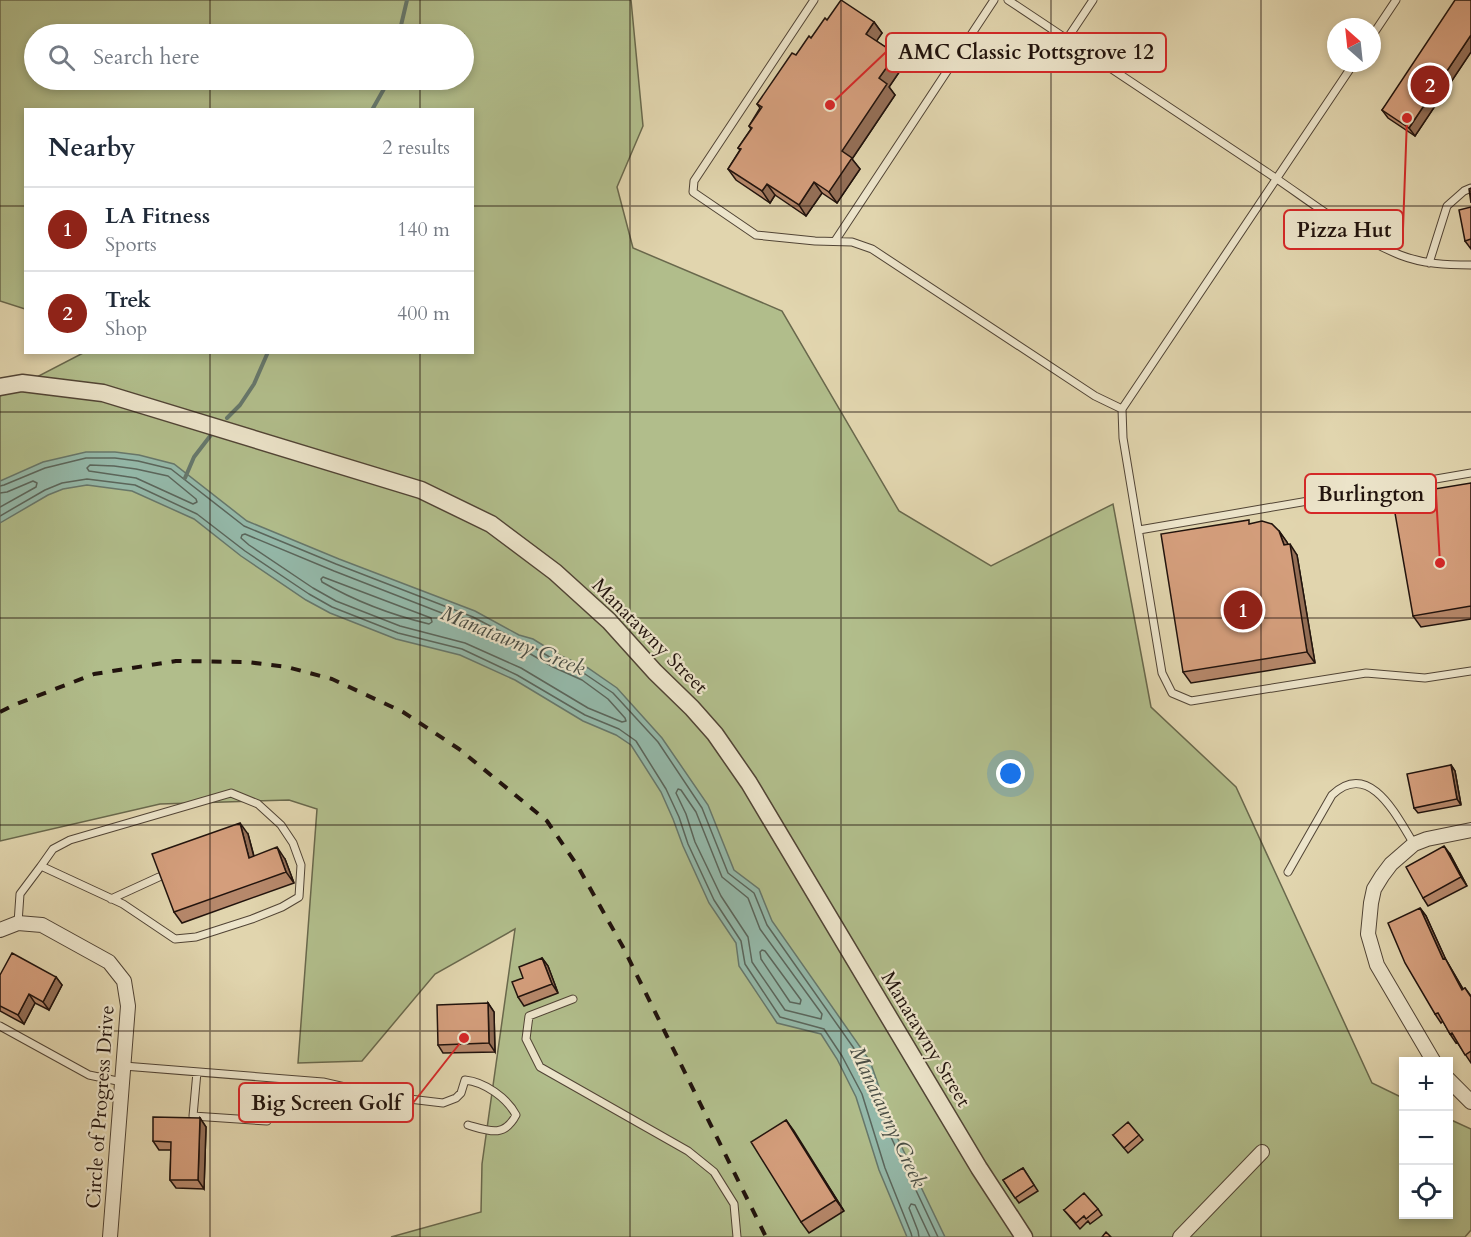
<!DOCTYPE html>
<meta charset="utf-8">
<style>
:root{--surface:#fff;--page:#f2f2f3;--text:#1f2937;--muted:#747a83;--line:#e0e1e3;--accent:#8f2418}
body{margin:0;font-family:Cardo,serif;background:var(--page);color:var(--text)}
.controls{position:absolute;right:18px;bottom:18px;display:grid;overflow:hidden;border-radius:0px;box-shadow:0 3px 9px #0003}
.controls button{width:54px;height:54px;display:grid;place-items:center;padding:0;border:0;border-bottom:2px solid var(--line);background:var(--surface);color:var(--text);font:30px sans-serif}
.compass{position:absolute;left:1327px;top:18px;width:54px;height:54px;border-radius:50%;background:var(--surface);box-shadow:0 3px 9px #0003;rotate:333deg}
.you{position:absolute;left:1011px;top:774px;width:21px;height:21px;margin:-15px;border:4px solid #fff;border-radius:50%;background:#1a73e8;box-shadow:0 0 0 9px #1a73e833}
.badge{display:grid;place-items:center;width:39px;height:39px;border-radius:50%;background:var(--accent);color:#fff;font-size:20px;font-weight:700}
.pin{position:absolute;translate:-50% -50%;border:3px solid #fff;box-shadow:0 2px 6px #0006}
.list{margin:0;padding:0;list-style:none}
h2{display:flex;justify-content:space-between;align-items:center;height:78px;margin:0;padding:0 24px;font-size:26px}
h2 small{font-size:20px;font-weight:400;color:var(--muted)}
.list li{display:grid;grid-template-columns:39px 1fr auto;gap:18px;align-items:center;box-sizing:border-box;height:84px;padding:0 24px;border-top:2px solid var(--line)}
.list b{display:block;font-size:22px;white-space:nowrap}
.list p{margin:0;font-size:20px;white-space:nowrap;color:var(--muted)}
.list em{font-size:20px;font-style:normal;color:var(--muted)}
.icon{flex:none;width:33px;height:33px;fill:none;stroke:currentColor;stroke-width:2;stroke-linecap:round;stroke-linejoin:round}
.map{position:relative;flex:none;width:1471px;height:1237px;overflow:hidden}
.search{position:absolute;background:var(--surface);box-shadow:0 3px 9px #0003;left:24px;top:24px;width:450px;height:66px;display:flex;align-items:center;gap:15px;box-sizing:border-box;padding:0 21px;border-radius:33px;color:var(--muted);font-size:22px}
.panel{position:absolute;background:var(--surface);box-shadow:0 3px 9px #0003;left:24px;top:108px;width:450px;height:246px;border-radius:0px}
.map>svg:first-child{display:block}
.green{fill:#b1bd8b;stroke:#69684c;stroke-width:1.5;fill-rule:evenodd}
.water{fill:#94b9aa;stroke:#66776b;stroke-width:1.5}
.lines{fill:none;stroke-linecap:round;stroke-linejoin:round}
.shore{stroke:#5a665c;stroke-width:1.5}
.stream{stroke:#66776b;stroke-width:4}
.service-casing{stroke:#514435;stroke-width:9}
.minor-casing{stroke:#514435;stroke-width:16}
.tertiary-casing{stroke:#514435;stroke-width:19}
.service{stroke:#ece4ca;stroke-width:7}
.minor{stroke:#ece4ca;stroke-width:14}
.tertiary{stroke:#ece4ca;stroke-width:16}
.rail{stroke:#21130d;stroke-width:4;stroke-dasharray:10 10;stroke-linecap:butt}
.wall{fill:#b6886b;stroke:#21130d;stroke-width:1.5}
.shaded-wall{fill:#946f57;stroke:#21130d;stroke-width:1.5}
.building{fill:#d49e7c;stroke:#21130d;stroke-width:1.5}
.grid{fill:none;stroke:#21130d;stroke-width:1.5;stroke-opacity:0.55}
.labels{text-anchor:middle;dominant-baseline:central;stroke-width:4.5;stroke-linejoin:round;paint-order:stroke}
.street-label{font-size:20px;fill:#21130d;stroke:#ece4ca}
.water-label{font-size:21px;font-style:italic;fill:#494d44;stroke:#ece4ca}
.leader{fill:none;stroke:#d62828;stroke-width:2}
.callout-dot{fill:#d62828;stroke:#ece4ca;stroke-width:2}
.callout{fill:#ece4ca;stroke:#d62828;stroke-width:2}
.callout-label{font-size:21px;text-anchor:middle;font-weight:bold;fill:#21130d}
</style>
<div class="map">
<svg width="1471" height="1237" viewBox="0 0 1471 1237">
<rect width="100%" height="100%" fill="#e1d5ae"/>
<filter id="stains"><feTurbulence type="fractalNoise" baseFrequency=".00333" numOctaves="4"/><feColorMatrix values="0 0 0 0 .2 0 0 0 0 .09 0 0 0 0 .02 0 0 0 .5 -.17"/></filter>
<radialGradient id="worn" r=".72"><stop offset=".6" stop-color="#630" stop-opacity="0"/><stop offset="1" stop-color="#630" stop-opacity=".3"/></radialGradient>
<path class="green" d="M0,0H631L643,126L617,187L633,248L782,311L899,511L991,566L1113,504L1151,707L1236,787L1372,1083L1403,1098L1404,1214H1448L1449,1119L1471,1129V1230L1465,1237H391L481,1212L482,1164L515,929L435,974L362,1061L298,1063L317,809L289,800L160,804L0,841V396L83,353L472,352V110H26L25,309L0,301ZM34,34H464V80H34Z"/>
<path class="water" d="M86,452H115L139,455L174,464L247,521L339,559L475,611L519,635L533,639L559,655L588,668L617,688L662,738L708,805L734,870L759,889L772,921L870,1061L895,1133L945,1237H907L879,1170L856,1097L837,1059L821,1034L777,1023L739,966L736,943L709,903L683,846L673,819L661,792L631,745L616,735L583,721L515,680L460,655L396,639L330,613L306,600L241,556L194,519L132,491L87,485L63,489L48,495L0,523V481L43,462Z"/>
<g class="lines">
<path class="shore" d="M90,465L114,466L136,469L168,476L196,499L197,502L193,504L136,478L89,471L87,468Z
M0,486L4,485L45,468L86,458H115L138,461L171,469L244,526L336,564L473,617L517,640L530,645L556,661L585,674L613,693L658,742L702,808L728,873L754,893L767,925L865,1064L890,1135L938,1237
M0,493L7,492L33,481L37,483L36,487L0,507
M0,516L45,490L62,483L87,479L135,485L197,514L245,551L309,594L332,607L398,633L462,649L517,675L585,715L619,729L636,741L666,789L679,817L688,844L714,900L741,941L745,964L780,1017L824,1029L842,1056L862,1094L885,1168L911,1233L912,1237
M245,534L334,571L470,624L514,647L527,652L553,667L582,680L608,699L625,718L626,721L622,722L588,708L521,668L465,643L400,626L336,601L313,588L249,545L241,538L242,535Z
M323,577L431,618L432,622L429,624C392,615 355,601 322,582L321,579Z
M678,789L681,790L696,812L722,877L748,898L760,929L822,1014L821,1019L785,1010L752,962L748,937L721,896L695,842L686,814L676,793Z
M762,950L765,951L801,1000L800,1004L790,1002L761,959L760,952Z
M919,1237L918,1231L909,1208L911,1204L915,1205L930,1237"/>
<path class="stream" d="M399,34L407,0
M372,110L389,80
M227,418L240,405L254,384L268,352
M185,478L194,457L214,431"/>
<g class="service-casing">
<path id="service" d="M814,0L694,181L693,192L756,235L815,241L852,242L872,249L1095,396L1122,409
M1008,0C1094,57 1180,114 1265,171C1309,200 1351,235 1400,255C1423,264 1447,265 1471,265
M1372,36L1396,0
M1067,39L1093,0
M1354,63L1122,409L1123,438L1162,673L1172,693L1191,701L1366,673L1425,678L1471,671
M835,241L994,0
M1429,263L1447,206L1464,191L1471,188
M1139,530L1471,473
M1288,872L1332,795C1370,759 1397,817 1414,844
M111,899L159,877
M18,923L20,894L41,866L123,904L175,939L196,937L252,919L282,907L299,897L301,865L293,843L281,825L258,804L231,793L70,840L53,849L41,866
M573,999L529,1016L526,1039L540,1067L688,1151L714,1172L734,1204L737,1237
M0,1026L89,1075L122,1082
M124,1066L323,1082L384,1096L443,1103L456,1098L461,1093L465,1080C485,1082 507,1098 516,1115C504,1138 489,1131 468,1125
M197,1072L193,1116L267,1121"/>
</g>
<g class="minor-casing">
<path id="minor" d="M0,930L18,923L42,925L109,962L124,981L128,1006L110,1237
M1434,1062L1377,965L1368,934L1371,903L1374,889L1382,876L1391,864L1414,844L1427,839L1471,830
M1448,1079L1471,1102
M1180,1237L1262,1152"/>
</g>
<g class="tertiary-casing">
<path id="tertiary" d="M0,387L22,383L103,393L421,490L491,524L555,572L609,621L655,672L692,708L715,734L749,783L979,1168L1024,1237"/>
</g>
<use href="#service" class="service"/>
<use href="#minor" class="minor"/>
<use href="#tertiary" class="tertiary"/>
<path class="rail" d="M0,712L14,705L94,674L176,661L247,662L287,667L332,679L403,712L459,749L547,821L577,865L623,947L766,1237"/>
</g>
<path class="wall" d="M1471,0V52L1415,136L1388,118L1382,110Z
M827,20L874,22L882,33L876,41L896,54L904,65L889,87L895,95L852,159L860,169L837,203L822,193L806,216L775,195L770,203L736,180L728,169L740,150L738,148L751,129L749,126L760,108L757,104L796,55Z
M1471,207V249L1465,241Z
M1471,483V619L1421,627L1413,616Z
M1252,524L1279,531L1288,544L1297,555L1315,663L1191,683L1183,672Z
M1451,765L1455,771L1461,805L1418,813L1414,808Z
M248,834L254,856L285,859L294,883L182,923L174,912Z
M1450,854L1467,886L1428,906L1423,898Z
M1420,908L1426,916L1446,960L1463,989L1465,988L1471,996V1063L1457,1042L1456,1043L1450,1034L1443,1021L1441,1023L1435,1014Z
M542,958L548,966L558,993L524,1006L518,997L523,978Z
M0,975L56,977L62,985L49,1010L35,1003L24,1024L0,1011Z
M488,1003L494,1012L495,1052L443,1053L438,1045Z
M200,1118L206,1127L204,1189L176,1188L170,1180L171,1150H159L153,1141Z
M786,1120L844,1211L809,1233L801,1222Z
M1113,1135H1139L1143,1140L1128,1153Z
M1023,1168L1038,1191L1019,1203L1003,1180Z
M1098,1209L1102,1215L1090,1224L1088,1221L1080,1229L1064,1210Z"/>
<path class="shaded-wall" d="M874,22L882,33L874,45L866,34Z
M1471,35V52L1415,136L1409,128Z
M896,54L904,65L889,87L895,95L852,159L860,169L837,203L829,192L842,151L879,78Z
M814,182L822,193L806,216L799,205Z
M767,184L775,195L770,203L762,191Z
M1279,531L1287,542L1291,554L1290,544L1297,555L1315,663L1307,652L1284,545Z
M1451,765L1455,771L1461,805L1457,799Z
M240,823L248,834L257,869L249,858Z
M1444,846L1450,854L1467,886L1461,877Z
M277,847L285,859L294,883L286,872Z
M1420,908L1426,916L1446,960L1468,998L1443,959Z
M542,958L548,966L558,993L552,984Z
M56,977L62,985L49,1010L43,1002Z
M29,994L35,1003L24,1024L18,1015Z
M488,1003L494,1012L495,1052L489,1043Z
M200,1118L206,1127L204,1189L198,1180Z
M786,1120L794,1131L844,1211L836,1200Z"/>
<path class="building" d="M841,0L874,22L866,34L896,54L879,78L887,84L842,151L852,158L829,192L814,182L799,205L767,184L762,191L728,169L741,149L738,148L752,128L749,126L762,107L757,104L792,53L796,55L809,36L811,38L825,18L827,20Z
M1455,0H1471V35L1409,128L1382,110Z
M1471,188V203L1469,189Z
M1471,207V239L1465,241L1459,210Z
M1471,483V606L1413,616L1392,496Z
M1249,520V524L1262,521L1272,524L1279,531L1284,545L1290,544L1307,652L1183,672L1161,534Z
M1451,765L1457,799L1414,808L1407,774Z
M240,823L249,858L277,847L286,872L174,912L152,854Z
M1444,846L1461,877L1423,898L1406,867Z
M1420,908L1443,959L1445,958L1462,990L1465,988L1471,997V1051L1465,1055L1452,1033L1450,1034L1438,1013L1435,1014L1405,963L1388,923Z
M12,953L56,977L43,1002L29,994L18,1015L0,1006V975Z
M542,958L552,984L518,997L512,982L523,978L519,967Z
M488,1003L489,1043L438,1045L437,1005Z
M153,1117L200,1118L198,1180H170L171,1142L153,1141Z
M786,1120L836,1200L801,1222L751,1142Z
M1128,1122L1139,1135L1124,1148L1113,1135Z
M1023,1168L1034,1185L1015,1198L1003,1180Z
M1084,1193L1098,1209L1086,1219L1084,1216L1076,1223L1064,1210Z
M1106,1232L1111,1237H1102Z"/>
<path class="grid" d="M210,0V34M420,0V34M630,0V1237M841,0V1237M1051,0V1237M1261,0V1237M210,80V110M420,80V110M0,206H26M472,206H1471M210,352V1237M420,352V1237M0,412H1471M0,618H1471M0,825H1471M0,1031H1471"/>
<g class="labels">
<g class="street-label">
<text transform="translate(650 636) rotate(45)">Manatawny Street</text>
<text transform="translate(926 1039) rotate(59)">Manatawny Street</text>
<text transform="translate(100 1107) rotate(-86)">Circle of Progress Drive</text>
</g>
<g class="water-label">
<text transform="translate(513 641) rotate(22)">Manatawny Creek</text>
<text transform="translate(888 1117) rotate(65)">Manatawny Creek</text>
</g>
</g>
<path class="leader" d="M830 105L886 52M1407 118L1403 229M1440 563L1436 494M464 1038L413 1103"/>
<g class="callout-dot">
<circle cx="830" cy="105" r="6"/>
<circle cx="1407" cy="118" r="6"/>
<circle cx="1440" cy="563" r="6"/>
<circle cx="464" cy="1038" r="6"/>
</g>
<g class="callout">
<rect x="886" y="33" width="280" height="39" rx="6"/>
<rect x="1284" y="210" width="119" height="39" rx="6"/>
<rect x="1305" y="474" width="131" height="39" rx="6"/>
<rect x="239" y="1083" width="174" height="39" rx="6"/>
</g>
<g class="callout-label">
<text x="1026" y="59">AMC Classic Pottsgrove 12</text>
<text x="1344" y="237">Pizza Hut</text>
<text x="1371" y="501">Burlington</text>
<text x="326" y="1110">Big Screen Golf</text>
</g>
<rect width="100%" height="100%" filter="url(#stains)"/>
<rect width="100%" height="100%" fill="url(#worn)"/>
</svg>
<div class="controls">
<button>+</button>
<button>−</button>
<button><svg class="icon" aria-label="locate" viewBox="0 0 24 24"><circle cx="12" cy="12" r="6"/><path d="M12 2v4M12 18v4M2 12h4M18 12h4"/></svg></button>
</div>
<svg class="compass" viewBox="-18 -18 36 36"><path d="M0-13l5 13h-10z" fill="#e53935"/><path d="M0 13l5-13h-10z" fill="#747a83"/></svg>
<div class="you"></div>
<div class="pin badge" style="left:1243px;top:610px">1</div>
<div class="pin badge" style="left:1430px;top:85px">2</div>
<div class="search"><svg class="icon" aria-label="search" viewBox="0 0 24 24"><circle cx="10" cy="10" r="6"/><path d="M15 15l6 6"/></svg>Search here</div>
<section class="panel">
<h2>Nearby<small>2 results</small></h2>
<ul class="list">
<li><span class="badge">1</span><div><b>LA Fitness</b><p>Sports</p></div><em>140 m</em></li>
<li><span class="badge">2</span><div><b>Trek</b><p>Shop</p></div><em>400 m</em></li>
</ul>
</section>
</div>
